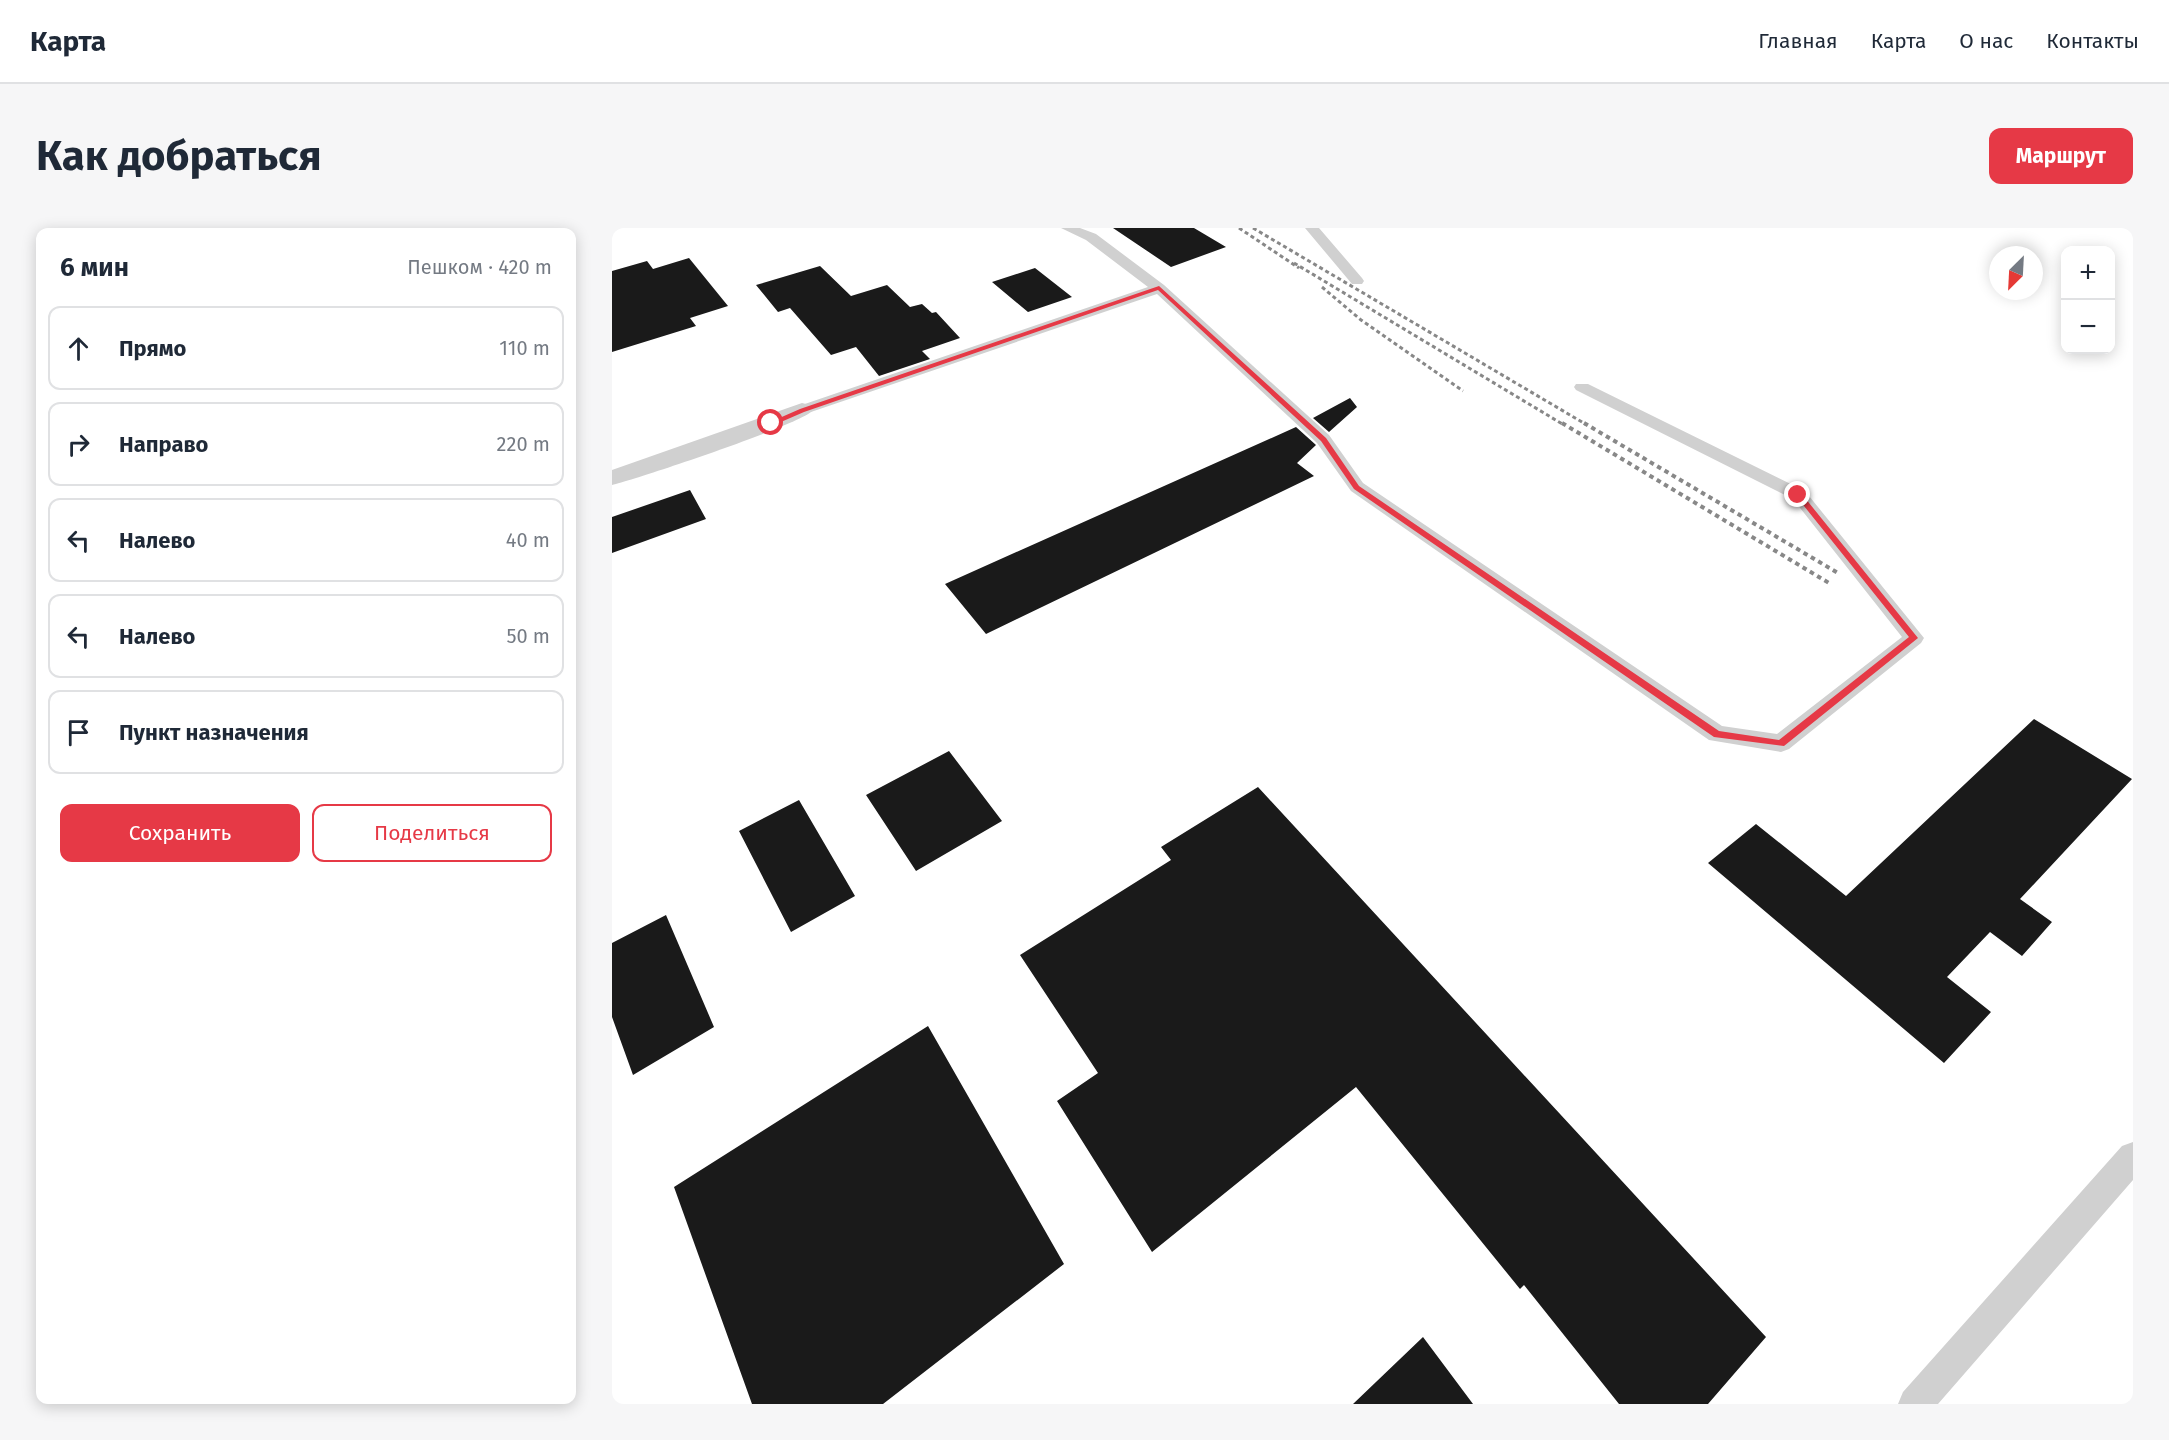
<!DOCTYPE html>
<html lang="ru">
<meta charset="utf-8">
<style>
:root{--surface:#fff;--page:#f6f6f7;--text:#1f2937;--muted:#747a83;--line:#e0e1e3;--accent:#e63946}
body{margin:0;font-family:"Fira Sans",sans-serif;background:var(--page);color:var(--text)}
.controls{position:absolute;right:18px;top:18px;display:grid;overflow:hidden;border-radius:12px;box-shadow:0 3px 15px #0003}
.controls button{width:54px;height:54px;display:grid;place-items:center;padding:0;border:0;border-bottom:2px solid var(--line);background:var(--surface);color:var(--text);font:30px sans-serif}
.compass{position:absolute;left:1377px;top:18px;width:54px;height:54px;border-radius:50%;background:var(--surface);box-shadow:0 3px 15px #0003;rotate:204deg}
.stop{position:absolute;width:18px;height:18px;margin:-14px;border:4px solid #e63946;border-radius:50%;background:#fff}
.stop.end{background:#e63946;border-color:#fff;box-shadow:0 2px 6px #0008}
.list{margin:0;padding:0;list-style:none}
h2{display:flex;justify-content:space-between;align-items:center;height:78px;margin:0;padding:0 24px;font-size:26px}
h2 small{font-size:20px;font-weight:400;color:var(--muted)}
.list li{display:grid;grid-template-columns:39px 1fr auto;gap:18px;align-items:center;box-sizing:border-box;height:84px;margin:0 12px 12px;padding:0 12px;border:2px solid var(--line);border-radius:12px}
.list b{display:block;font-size:22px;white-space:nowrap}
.list em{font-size:20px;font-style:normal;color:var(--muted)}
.actions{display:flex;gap:12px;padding:18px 24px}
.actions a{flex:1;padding:14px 0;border:2px solid var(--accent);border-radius:12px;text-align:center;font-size:21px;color:var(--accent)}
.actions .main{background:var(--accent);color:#fff}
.icon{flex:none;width:33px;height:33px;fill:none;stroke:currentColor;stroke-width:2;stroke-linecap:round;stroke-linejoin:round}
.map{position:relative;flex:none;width:1521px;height:1176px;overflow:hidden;border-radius:12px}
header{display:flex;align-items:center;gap:36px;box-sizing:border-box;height:84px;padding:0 30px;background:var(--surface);border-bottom:2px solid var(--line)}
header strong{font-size:28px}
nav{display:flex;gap:33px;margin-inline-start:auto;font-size:21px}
.intro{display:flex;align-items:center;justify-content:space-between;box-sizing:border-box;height:144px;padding:0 36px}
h1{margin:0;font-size:42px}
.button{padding:15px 27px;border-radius:12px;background:var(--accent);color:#fff;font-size:21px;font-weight:700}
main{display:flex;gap:36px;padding:0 36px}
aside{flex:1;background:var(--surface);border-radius:12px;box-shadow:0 3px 15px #0003}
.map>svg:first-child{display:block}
.building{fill:#1a1a1a}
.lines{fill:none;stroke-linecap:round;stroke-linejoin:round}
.lane{fill:#d0d0d0;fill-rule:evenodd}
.street{fill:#d0d0d0;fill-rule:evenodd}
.rail-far1{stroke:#888;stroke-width:3;stroke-dasharray:4 3;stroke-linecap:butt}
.rail{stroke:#888;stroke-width:4;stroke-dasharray:4.5 4;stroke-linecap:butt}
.route{fill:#e63946}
</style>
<header>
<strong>Карта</strong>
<nav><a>Главная</a><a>Карта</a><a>О нас</a><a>Контакты</a></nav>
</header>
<div class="intro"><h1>Как добраться</h1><a class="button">Маршрут</a></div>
<main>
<aside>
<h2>6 мин<small>Пешком · 420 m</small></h2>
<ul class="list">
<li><svg class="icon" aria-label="ahead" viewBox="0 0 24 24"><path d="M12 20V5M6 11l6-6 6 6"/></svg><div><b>Прямо</b></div><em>110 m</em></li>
<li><svg class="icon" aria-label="right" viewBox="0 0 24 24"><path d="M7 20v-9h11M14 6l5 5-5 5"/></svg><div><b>Направо</b></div><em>220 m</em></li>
<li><svg class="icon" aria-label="left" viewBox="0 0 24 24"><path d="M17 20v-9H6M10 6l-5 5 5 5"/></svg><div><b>Налево</b></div><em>40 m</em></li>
<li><svg class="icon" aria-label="left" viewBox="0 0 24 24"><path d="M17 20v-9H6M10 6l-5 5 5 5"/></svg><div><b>Налево</b></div><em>50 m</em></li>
<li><svg class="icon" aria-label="arrive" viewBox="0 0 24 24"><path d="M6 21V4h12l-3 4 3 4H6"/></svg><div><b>Пункт назначения</b></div></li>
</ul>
<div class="actions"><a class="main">Сохранить</a><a>Поделиться</a></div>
</aside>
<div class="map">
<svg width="1521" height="1176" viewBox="0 0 1521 1176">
<rect width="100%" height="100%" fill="#fff"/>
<path class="building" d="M501,0H582L614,19L559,39Z
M77,30L116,78L78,90L84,98L0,124V43L35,33L41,41Z
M208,38L239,68L275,57L298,79L310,76L320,85L324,84L348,110L310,123L318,131L267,148L244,119L219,127L178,80L166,84L144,57Z
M423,40L460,69L416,84L380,54Z
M738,170L745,179L717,204L701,190Z
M684,199L704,217L685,235L702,248L374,406L333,356Z
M78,262L94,291L0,325V289Z
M1422,491L1520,551L1408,671L1440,694L1410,728L1378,704L1335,749L1379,784L1332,835L1096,635L1144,596L1234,668Z
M337,523L390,593L304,643L254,567Z
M646,559L1154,1109L1096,1176H1007L912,1057L908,1061L744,859L540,1024L445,873L486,845L408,727L559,632L549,619Z
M187,572L243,668L179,704L127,603Z
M54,687L102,799L21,847L0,789V715Z
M316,798L452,1036L271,1176H140L62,959Z
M811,1109L861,1176H741Z"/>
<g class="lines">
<path class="lane" d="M449,0H468L484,6L552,57L717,207L751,255L1110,498L1165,506L1290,409L1181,271L964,162L962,159L964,156H976L1193,263L1312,410L1309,415L1177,521L1169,524L1097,512L739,263L705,215L545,66L196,185H184L182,182L184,179L536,59L474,12Z
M693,0H707L750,50L752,53L750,56H740Z
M1521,914V952L1326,1176H1286L1291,1164L1510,918Z"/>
<path class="street" d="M190,175L198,177L201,182C193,195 25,251 0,257V242Z"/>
<path class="rail-far1" d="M627,0L687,40
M641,0L975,197
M682,35L952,197
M710,59L749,92L851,163"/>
<path class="rail" d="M950,195L1217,355
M972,195L1226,345"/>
</g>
<path class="route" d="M547,58L714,210L747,258L1107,503L1167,512L1297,409L1184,268V265H1189L1306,410L1172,518L1102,509L742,261L709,213L546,62L192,184L162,197L156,195L188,181Z"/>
</svg>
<div class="controls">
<button>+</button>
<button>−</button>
</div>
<svg class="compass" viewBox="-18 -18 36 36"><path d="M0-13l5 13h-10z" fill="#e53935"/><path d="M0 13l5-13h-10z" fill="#747a83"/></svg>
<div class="stop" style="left:159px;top:195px"></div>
<div class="stop end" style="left:1186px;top:267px"></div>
</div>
</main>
